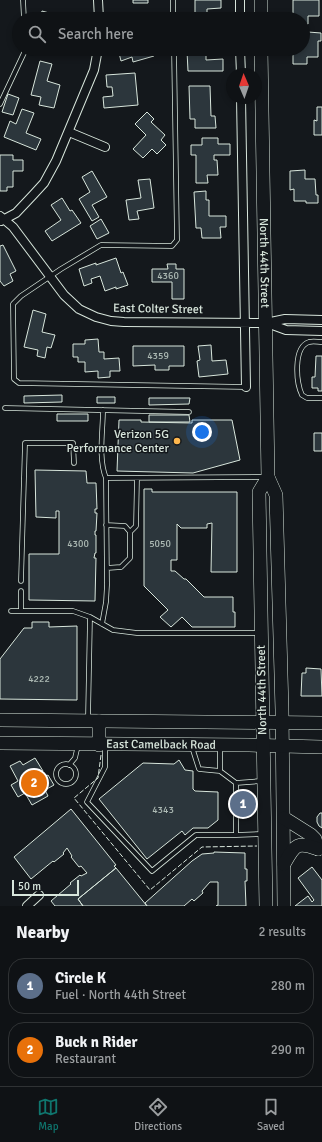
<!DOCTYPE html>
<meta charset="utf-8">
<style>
:root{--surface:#0f1215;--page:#181b1e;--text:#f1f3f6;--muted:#9b9ea0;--line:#2f3234;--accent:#0f766e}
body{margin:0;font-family:Signika,sans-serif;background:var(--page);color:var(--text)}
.compass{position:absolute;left:226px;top:68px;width:36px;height:36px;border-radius:50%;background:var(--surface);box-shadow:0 2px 6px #0003;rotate:358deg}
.scale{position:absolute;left:12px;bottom:10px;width:67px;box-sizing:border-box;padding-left:4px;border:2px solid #d8e6dc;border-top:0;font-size:11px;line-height:14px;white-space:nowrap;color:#d8e6dc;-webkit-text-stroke:3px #14181c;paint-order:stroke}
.you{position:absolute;left:202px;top:432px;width:14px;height:14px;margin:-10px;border:3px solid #fff;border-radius:50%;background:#1a73e8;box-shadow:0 0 0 6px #1a73e833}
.badge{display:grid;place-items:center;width:26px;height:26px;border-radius:50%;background:var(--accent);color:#fff;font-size:13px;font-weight:700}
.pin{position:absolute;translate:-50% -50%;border:2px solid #fff;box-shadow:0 1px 4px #0006}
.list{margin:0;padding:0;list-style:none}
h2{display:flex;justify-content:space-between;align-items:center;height:52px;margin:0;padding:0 16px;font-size:17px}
h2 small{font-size:13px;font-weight:400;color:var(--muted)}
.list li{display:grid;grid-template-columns:26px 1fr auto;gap:12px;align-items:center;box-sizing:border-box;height:56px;margin:0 8px 8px;padding:0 8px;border:1px solid var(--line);border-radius:16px}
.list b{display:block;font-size:15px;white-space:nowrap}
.list p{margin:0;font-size:13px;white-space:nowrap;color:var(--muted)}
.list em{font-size:13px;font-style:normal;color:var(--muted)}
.icon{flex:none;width:22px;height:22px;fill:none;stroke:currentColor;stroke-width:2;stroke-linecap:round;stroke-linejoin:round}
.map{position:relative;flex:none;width:322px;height:906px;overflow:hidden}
.search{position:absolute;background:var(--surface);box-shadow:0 2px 6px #0003;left:12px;right:12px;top:12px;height:44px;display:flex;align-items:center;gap:10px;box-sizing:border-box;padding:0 14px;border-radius:22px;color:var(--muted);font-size:15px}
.sheet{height:180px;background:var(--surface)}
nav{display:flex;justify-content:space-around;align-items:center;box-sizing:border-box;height:56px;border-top:1px solid var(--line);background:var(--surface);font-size:11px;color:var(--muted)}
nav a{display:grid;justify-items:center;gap:2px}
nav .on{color:var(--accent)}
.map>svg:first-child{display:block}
.building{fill:#2c363c;stroke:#d8e6dc}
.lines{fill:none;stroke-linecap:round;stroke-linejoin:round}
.lane-casing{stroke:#d8e6dc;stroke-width:5.5}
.street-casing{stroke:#d8e6dc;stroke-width:10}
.primary-casing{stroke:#d8e6dc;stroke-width:14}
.lane{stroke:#14181c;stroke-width:4}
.street{stroke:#14181c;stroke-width:8}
.primary{stroke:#14181c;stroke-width:13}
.fence{stroke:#d8e6dc;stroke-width:1;stroke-dasharray:5 2;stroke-linecap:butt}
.poi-dot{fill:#ffb74d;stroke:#14181c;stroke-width:1.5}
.labels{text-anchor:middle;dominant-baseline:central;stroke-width:3;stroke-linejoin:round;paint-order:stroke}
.number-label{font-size:10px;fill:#adbab4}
.street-label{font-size:12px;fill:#d8e6dc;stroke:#14181c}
.poi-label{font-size:12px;fill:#d8e6dc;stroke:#14181c;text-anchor:end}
</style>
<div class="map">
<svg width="322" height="906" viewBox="0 0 322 906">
<rect width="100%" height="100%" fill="#14181c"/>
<path class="building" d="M133,0H148V3H133Z
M195,0H221V8L207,9V19H195Z
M293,0H319V16H308V24H303V19L293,18Z
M42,11L71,19H40Z
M308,32L321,33V41H318V57H307V64H293V49H303V34H308Z
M118,49H152L154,56L133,62L132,57L121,61Z
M192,49H206V60L223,59V71H188L187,51H192Z
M40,61L52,64L47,81L60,85L54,108L39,105L41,97L31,95Z
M135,73L138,105L104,108L103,97L113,96L112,87H107L106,75Z
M189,86H210L211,116H215L216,128H195V119H190Z
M8,94L19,98L13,115L2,112Z
M317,107H322V135H314V120L317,121Z
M22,109L34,113L26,133L41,139L36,150L4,137L10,121L16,124Z
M147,112L154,119L151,122L165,135L161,140L166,145L157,154L152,149L143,158L133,149L146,135L135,124Z
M202,138H218V144H230V155H214V160H217L218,175H207L208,183H196V155H191V145H202Z
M0,155H13V160H23V171H13V187H7V191H0Z
M305,170V179H315L316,195H318V203H306V201H294V189L290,190V171Z
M92,171L107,197L92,205L99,217L92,221L79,199L90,192L82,177Z
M150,179L154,208L137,211L139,219L129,220L126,200L141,198L138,180Z
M206,191V200H209V216H226V227H220L221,238H202L201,228H196L194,192Z
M62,198L70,211L72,210L81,223L52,241L45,231L61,220L51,205Z
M101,219L109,233L97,239L90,226Z
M3,245L16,271L10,274L13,281L4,286L0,281V246Z
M116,258L121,273L123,272L128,285L116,289V287L105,291L100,276L91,279L92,283L84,286L79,269L96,263V265Z
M167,264H176V269H184V299H172V282H152V269H168Z
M33,310L46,314L42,332L55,335L51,348L47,347L45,358L37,356L38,350L24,347Z
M98,339L99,352H104V359L119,358L120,371H110V377L98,378V371L85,372V362H78V357H73V344H85V340Z
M211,345L212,361L226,360L228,374L199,377L197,361L200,360L198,346Z
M133,346H184V366H169V370H155V365L133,366Z
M316,356H322V391H318V388H312V377H315Z
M62,395V402L24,403V396Z
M97,397H115V403H97Z
M149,398H190L189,404L149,405Z
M57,414H88V421H57Z
M149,415H189L190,422H149Z
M119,420H141V422L192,423V420H232L240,460L193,473L117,471Z
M314,433H322V451H314Z
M35,470L86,471L87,483H96L97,509H95V513H97L96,531H95V535H96V553H95L94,558H96L95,601L29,600V554H59V511H56V518L36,517Z
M144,489H152V492H237V572H211L212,523L207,524V528H181L177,524V560H171V571H175L184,579H186L204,597H233V612H235V627H192L182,617L171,627L160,617L168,610L144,586Z
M32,622H49V627L77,626V700L0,699V659L24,628H32Z
M306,668L321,669L322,696H301L302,673H306Z
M35,758L43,771L40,772L43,778L48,775L54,785L45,790L48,796L32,805L25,793L18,797L11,785L18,781L10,766L20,761L23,765Z
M179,760L185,770L193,771V789L195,791L218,792V820L208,828H193L185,835L182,831L147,859L99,799L143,763L174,764Z
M71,809L116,865L114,866L116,868L78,899L83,906H55L51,901L71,884L70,883L80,875L81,876L87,873L81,866L79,867L71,857L72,856L67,848L63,853L64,854L54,862L53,861L31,879L14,857Z
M320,813H322V828L319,826L317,822V817Z
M214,852L245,853V869H247V881H245L246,906H216L218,905V882H210L202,891L203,893L194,901L192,899L184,906H147L145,903L192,861L202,854L214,853Z
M312,867L322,880V906H295L308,896L312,902L314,900L298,878Z
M116,868L147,906H83L78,899Z"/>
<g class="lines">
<g class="lane-casing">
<path id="lane" d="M23,0L24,19
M173,0V19
M174,49L177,240L172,246L101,245L61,269L21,296L13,304L14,379L19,383L246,387
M0,104L24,53V49
M322,342C318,342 313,341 309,342C293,347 296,383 302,395L307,398H322
M5,408L189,412
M106,478L266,477
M106,525L125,526L130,532
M107,568L121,567L130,558V532L136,526L137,478
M21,581L25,443H73L74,463
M21,591V611
M11,611H73L90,617L88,718
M90,617L113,630L137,633H260
M102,624L106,602L107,585L106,478C98,459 103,430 103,410
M105,745V767L87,802L152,871L196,835H236V783L220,771V746
M192,747L199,769L220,771
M56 774a10 10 0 1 1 20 0a10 10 0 1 1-20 0Z
M69,765L75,758L78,745
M236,783L261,781
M236,835L263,834"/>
</g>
<g class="street-casing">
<path id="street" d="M98,0L99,19
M240,0V19
M240,49L241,74
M241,98L246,387
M69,132L105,147
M0,216L13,227L64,295L79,309L96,317L111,321L124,322L266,323L285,319L322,320
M1,221L16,213L33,195L44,183L56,161L94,70L98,49
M267,323L286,330L322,331
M27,906L39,895"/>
</g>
<g class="primary-casing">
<g id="primary">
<path d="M261,0V19"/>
<path id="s1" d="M261,49L268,477L276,495L282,710L284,906"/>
<path d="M0,720L322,723"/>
<path d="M99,721V745"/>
<path id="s2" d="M0,743L249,745L322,747"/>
<path d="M284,818L311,835L315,839L318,849"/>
<path d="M284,864C295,845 296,841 318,849"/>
<path d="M266,906L259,492L268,477"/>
</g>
</g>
<use href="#lane" class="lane"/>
<use href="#street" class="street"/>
<use href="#primary" class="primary"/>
<path class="fence" d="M101,755L98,778L74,798L150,890L202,847L257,846"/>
</g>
<circle class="poi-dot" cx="177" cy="441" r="4"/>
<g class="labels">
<g class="number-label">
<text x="168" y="276">4360</text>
<text x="158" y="356">4359</text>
<text x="78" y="544">4300</text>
<text x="160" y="544">5050</text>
<text x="39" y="679">4222</text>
<text x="163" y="810">4343</text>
</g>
<g class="street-label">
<text stroke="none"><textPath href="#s1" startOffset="214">North 44th Street</textPath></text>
<text transform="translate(158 309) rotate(1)">East Colter Street</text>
<text transform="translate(262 690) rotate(-91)">North 44th Street</text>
<text stroke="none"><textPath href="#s2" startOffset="161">East Camelback Road</textPath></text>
</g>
<g class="poi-label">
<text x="169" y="434">Verizon 5G<tspan x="169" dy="14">Performance Center</tspan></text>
</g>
</g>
</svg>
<svg class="compass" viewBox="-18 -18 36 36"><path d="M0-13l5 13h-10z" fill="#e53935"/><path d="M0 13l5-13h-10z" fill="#9b9ea0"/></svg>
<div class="scale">50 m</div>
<div class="you"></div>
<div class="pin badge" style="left:243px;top:804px;background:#5c6f8a">1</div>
<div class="pin badge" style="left:34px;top:783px;background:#e8710a">2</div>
<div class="search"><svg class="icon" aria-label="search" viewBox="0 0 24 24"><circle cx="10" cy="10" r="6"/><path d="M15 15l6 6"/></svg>Search here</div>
</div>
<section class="sheet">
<h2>Nearby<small>2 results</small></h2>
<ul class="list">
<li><span class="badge" style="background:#5c6f8a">1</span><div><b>Circle K</b><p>Fuel · North 44th Street</p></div><em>280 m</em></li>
<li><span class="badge" style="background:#e8710a">2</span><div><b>Buck n Rider</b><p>Restaurant</p></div><em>290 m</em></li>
</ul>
</section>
<nav>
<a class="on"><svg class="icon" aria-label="map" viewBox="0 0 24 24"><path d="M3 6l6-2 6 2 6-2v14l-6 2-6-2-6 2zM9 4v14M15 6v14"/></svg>Map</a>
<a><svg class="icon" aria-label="directions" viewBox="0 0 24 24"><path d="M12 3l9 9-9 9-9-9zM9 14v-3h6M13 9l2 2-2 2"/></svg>Directions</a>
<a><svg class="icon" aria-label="saved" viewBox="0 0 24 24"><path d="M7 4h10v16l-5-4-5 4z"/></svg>Saved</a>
</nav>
